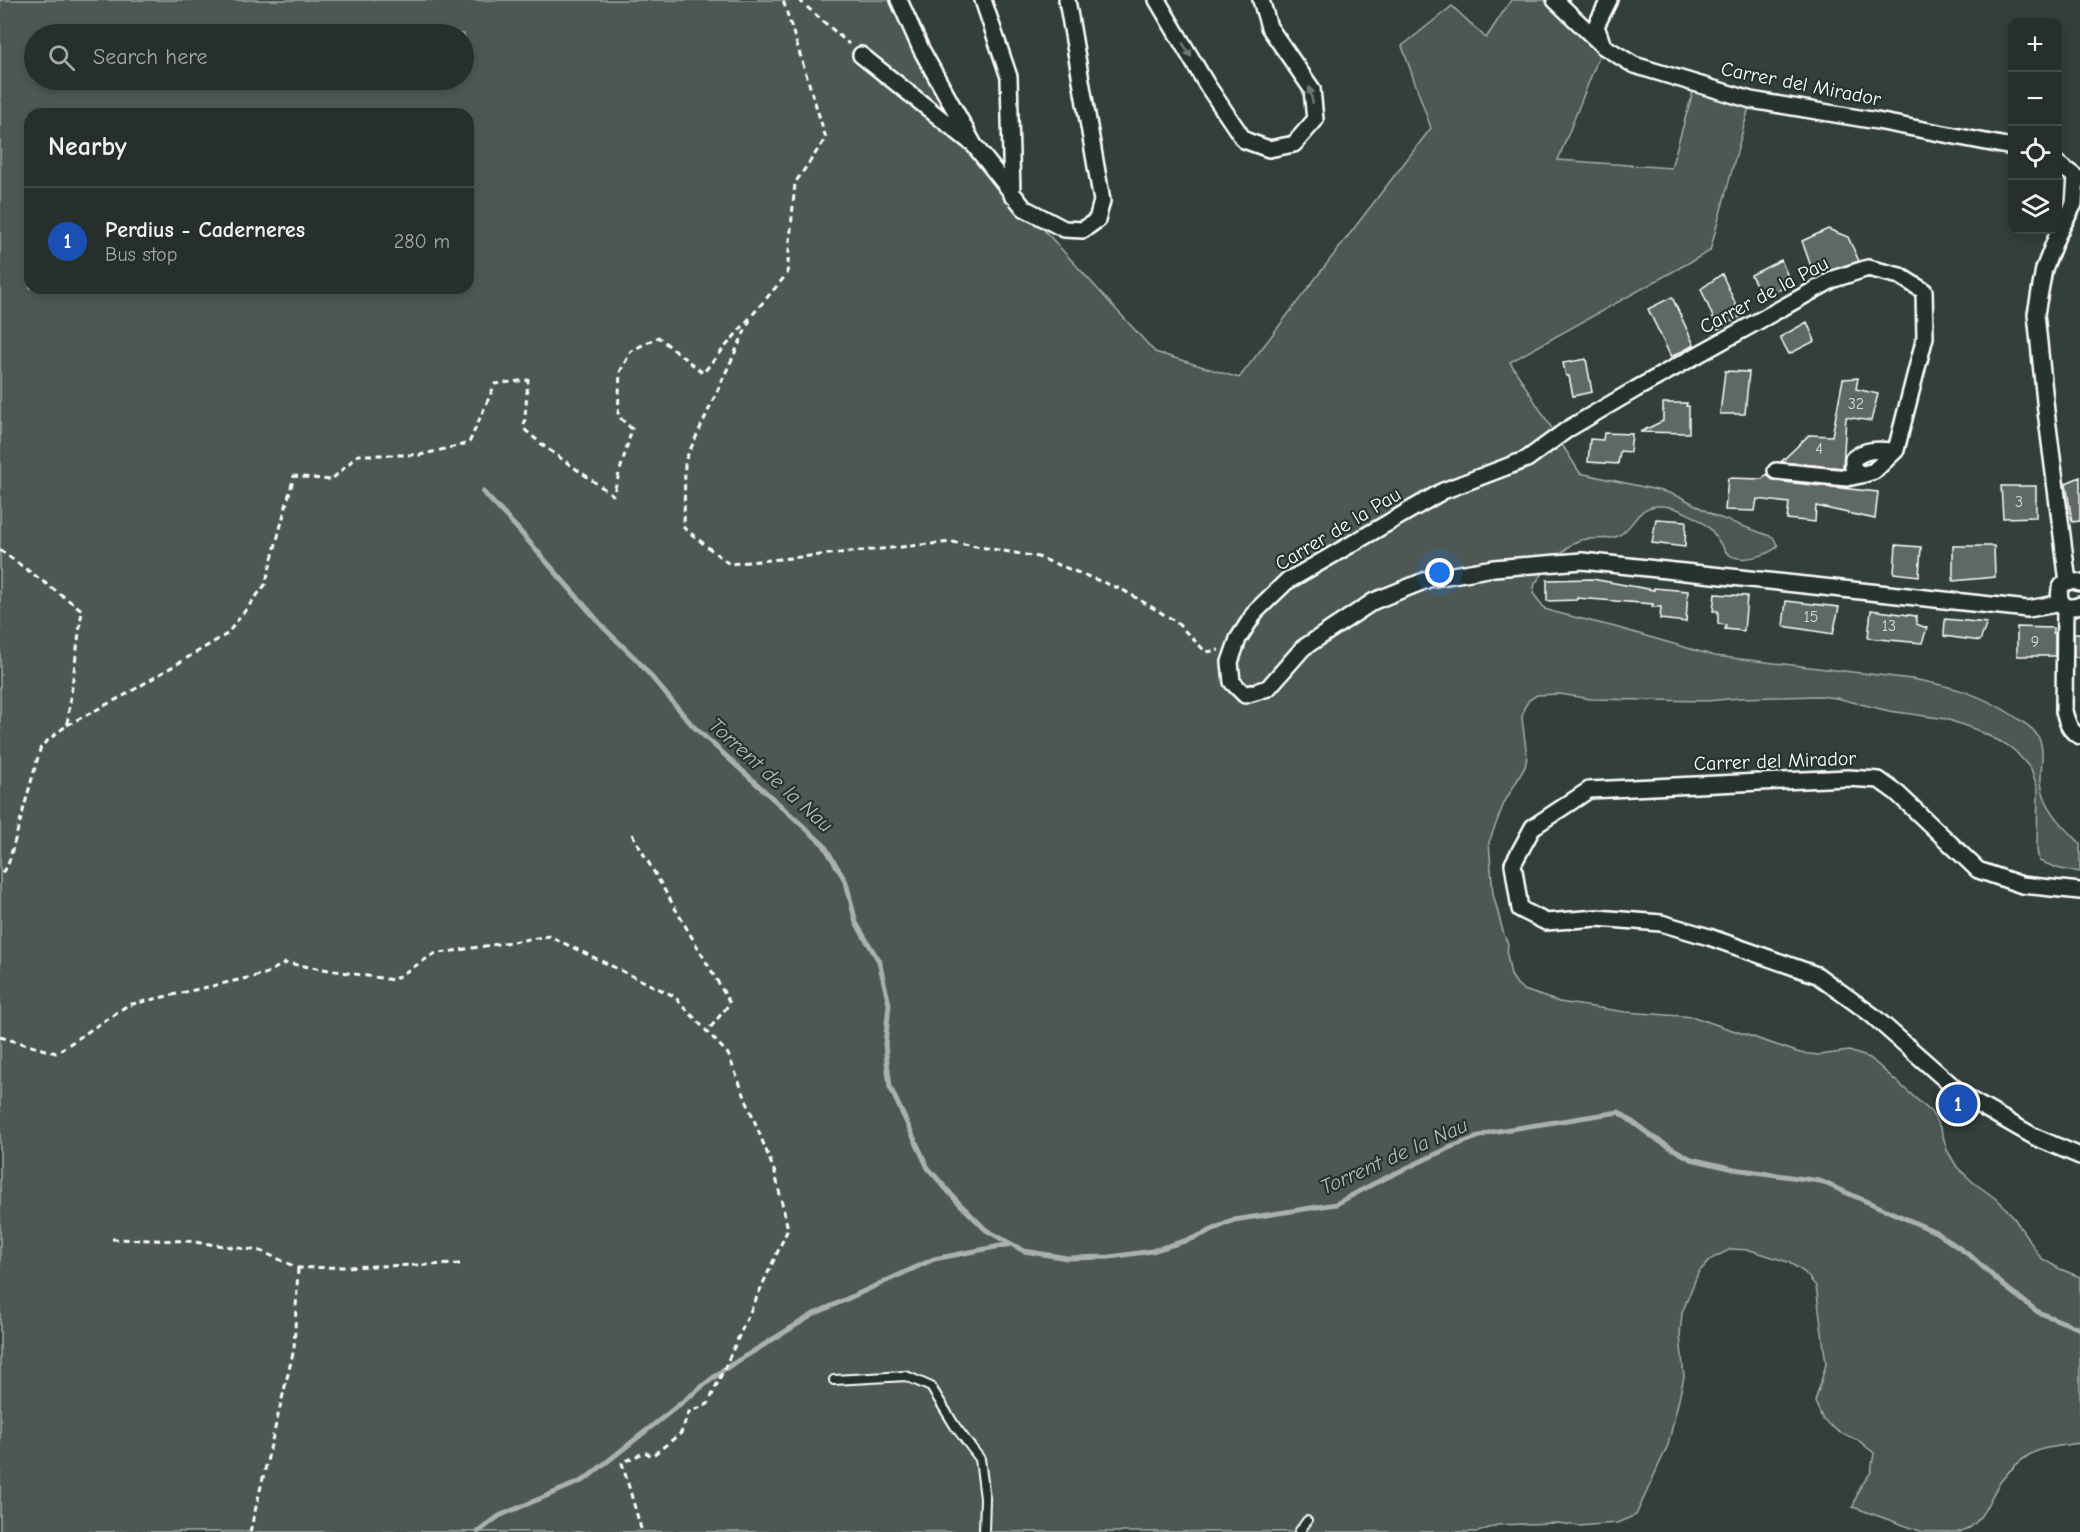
<!DOCTYPE html>
<meta charset="utf-8">
<style>
:root{--surface:#262f2c;--page:#2e3734;--text:#f1f3f6;--muted:#a4a9a9;--line:#424a48;--accent:#95b2f1}
body{margin:0;font-family:"Comic Neue",sans-serif;background:var(--page);color:var(--text)}
.controls{position:absolute;right:18px;top:18px;display:grid;overflow:hidden;border-radius:12px;box-shadow:0 3px 9px #0003}
.controls button{width:54px;height:54px;display:grid;place-items:center;padding:0;border:0;border-bottom:2px solid var(--line);background:var(--surface);color:var(--text);font:30px sans-serif}
.you{position:absolute;left:1440px;top:573px;width:21px;height:21px;margin:-15px;border:4px solid #fff;border-radius:50%;background:#1a73e8;box-shadow:0 0 0 9px #1a73e833}
.badge{display:grid;place-items:center;width:39px;height:39px;border-radius:50%;background:var(--accent);color:#fff;font-size:20px;font-weight:700}
.pin{position:absolute;translate:-50% -50%;border:3px solid #fff;box-shadow:0 2px 6px #0006}
.list{margin:0;padding:0;list-style:none}
h2{display:flex;justify-content:space-between;align-items:center;height:78px;margin:0;padding:0 24px;font-size:26px}
h2 small{font-size:20px;font-weight:400;color:var(--muted)}
.list li{display:grid;grid-template-columns:39px 1fr auto;gap:18px;align-items:center;box-sizing:border-box;height:108px;padding:0 24px;border-top:2px solid var(--line)}
.list b{display:block;font-size:22px;white-space:nowrap}
.list p{margin:0;font-size:20px;white-space:nowrap;color:var(--muted)}
.list em{font-size:20px;font-style:normal;color:var(--muted)}
.icon{flex:none;width:33px;height:33px;fill:none;stroke:currentColor;stroke-width:2;stroke-linecap:round;stroke-linejoin:round}
.map{position:relative;flex:none;width:2080px;height:1532px;overflow:hidden}
.search{position:absolute;background:var(--surface);box-shadow:0 3px 9px #0003;left:24px;top:24px;width:450px;height:66px;display:flex;align-items:center;gap:15px;box-sizing:border-box;padding:0 21px;border-radius:33px;color:var(--muted);font-size:22px}
.panel{position:absolute;background:var(--surface);box-shadow:0 3px 9px #0003;left:24px;top:108px;width:450px;height:186px;border-radius:18px}
.map>svg:first-child{display:block}
.green{fill:#4d5853;stroke:#a6aca9;stroke-width:1.5;fill-rule:evenodd}
.lines{fill:none;stroke-linecap:round;stroke-linejoin:round}
.stream{stroke:#abb0ae;stroke-width:5}
.building{fill:#5f6964;stroke:#fff;stroke-width:1.5}
.lane-casing{stroke:#fff;stroke-width:12}
.street-casing{stroke:#fff;stroke-width:20}
.path{stroke:#fff;stroke-width:3;stroke-dasharray:6 4.5;stroke-linecap:butt}
.lane{stroke:#26332d;stroke-width:8}
.street{stroke:#26332d;stroke-width:15}
.oneway{fill:#727a76}
.labels{text-anchor:middle;dominant-baseline:central;stroke-width:4.5;stroke-linejoin:round;paint-order:stroke}
.number-label{font-size:16px;fill:#d7dad8}
.street-label{font-size:20px;fill:#fff;stroke:#26332d}
.water-label{font-size:21px;font-style:italic;fill:#b9bdbc;stroke:#26332d}
</style>
<div class="map">
<svg width="2080" height="1532" viewBox="0 0 2080 1532">
<rect width="100%" height="100%" fill="#333f3a"/>
<filter id="ink" filterUnits="userSpaceOnUse"><feTurbulence type="fractalNoise" baseFrequency=".0167" numOctaves="2"/><feDisplacementMap in="SourceGraphic" scale="12" xChannelSelector="R" yChannelSelector="G"/><feConvolveMatrix kernelMatrix="1 2 1 2 8 2 1 2 1" color-interpolation-filters="sRGB"/></filter>
<g filter="url(#ink)">
<path class="green" d="M0,0H899L974,145L1024,208L1155,352L1239,378L1431,128L1402,46L1452,6L1486,38L1511,0H1553L1603,46L1558,160L1671,168L1694,88L1751,100L1710,251L1510,362L1580,473L1666,492L1683,498L1715,516L1773,537L1778,546C1768,556 1739,564 1727,553C1721,546 1717,537 1711,530C1700,518 1678,507 1662,506C1637,504 1635,527 1618,536C1607,541 1593,537 1581,540C1578,541 1575,542 1573,543C1567,547 1537,579 1535,584C1534,587 1534,590 1533,593L1545,609L1554,612L1615,627L1715,656L1912,679C1951,686 1981,694 2014,716C2024,723 2036,729 2040,741C2045,754 2040,769 2041,782C2043,807 2064,827 2080,843V872L2060,869L2039,861L2037,850L2038,789L2031,769L2016,752L2007,745L1977,730L1946,719L1889,711L1836,698L1818,696L1739,698L1707,701L1591,699L1560,694L1537,695L1529,700L1524,708L1522,718L1527,757L1525,767L1504,803L1489,842L1493,894L1504,935L1508,944L1507,954L1511,975L1517,984L1524,990L1559,1002L1626,1012L1694,1017L1800,1053L1819,1055L1849,1051L1870,1058L1931,1112L1941,1129L1947,1150L1957,1167L1973,1182L1999,1201L2012,1215L2041,1258L2058,1268L2080,1277V1443C2063,1446 2044,1446 2029,1455C2019,1461 2009,1471 2001,1481C1989,1497 1983,1525 1961,1532H1923L1853,1507L1859,1489L1871,1472L1874,1453L1859,1441L1839,1432L1823,1420L1815,1402L1826,1364L1816,1286L1804,1272L1788,1262L1750,1250L1731,1249L1711,1259L1698,1273L1682,1313L1680,1335L1684,1377L1679,1399L1668,1445L1636,1515L1617,1523L1578,1526L1558,1523L1497,1525L1478,1532H0ZM34,34H464V80H34ZM30,114H468V288H30Z"/>
<g class="lines">
<path class="stream" d="M483,492L517,528L605,629L638,661L693,726L824,845L846,882L856,923L879,961L889,1004L885,1045L890,1087L928,1168L956,1200L986,1230L1024,1251L1067,1258L1110,1257L1152,1251L1194,1238L1234,1220L1336,1204L1373,1184L1451,1147L1491,1132L1619,1112L1654,1138L1691,1159L1734,1169L1820,1181L1936,1232L1972,1257L2004,1286L2038,1312L2080,1329
M478,1532L499,1516L584,1480L723,1370L814,1314L934,1259L1011,1244"/>
</g>
<path class="building" d="M1828,229L1848,237L1859,261L1831,270L1815,278L1802,241Z
M1781,260L1791,284L1763,298L1751,275Z
M1722,274L1741,316L1718,329L1701,289Z
M1672,297L1694,345L1671,357L1648,309Z
M1807,322L1815,341L1789,354L1780,337Z
M1586,359L1592,392L1573,396L1569,376H1566L1563,363Z
M1725,371L1749,372L1745,414H1720Z
M1858,378L1856,389L1878,394L1871,421L1846,417L1843,468L1781,462L1809,435L1832,436L1843,379Z
M1663,403H1687L1686,406H1689V433L1640,432L1663,421Z
M1604,433L1632,434L1630,452L1620,451L1618,464L1588,462L1590,439L1603,440Z
M1767,474L1775,481L1878,492L1875,519L1816,506L1815,522L1787,519L1789,503L1757,499L1755,511L1725,510L1728,478L1762,479Z
M2080,477V521L2072,522L2066,483Z
M2001,486H2036V517L2003,518Z
M1656,519L1686,521L1685,547L1652,543Z
M1896,545L1921,547L1919,576L1894,573Z
M1953,546H1994L1995,577L1953,581Z
M1592,579L1654,590V588L1688,591L1686,622L1660,619L1661,607H1652L1653,604L1577,598V600L1547,601V580Z
M1715,594L1747,596L1744,631L1725,629L1726,625L1718,624V611H1713Z
M1786,601L1839,607L1833,634L1783,626Z
M1871,610L1916,616V624L1927,628L1922,643L1868,638Z
M1945,619L1987,623L1980,641L1944,636Z
M2017,627L2053,628V633H2055V656H2017Z
M2074,633H2080V657H2074Z"/>
<g class="lines">
<g class="lane-casing">
<path id="lane" d="M834,1380L906,1376L931,1387L955,1426L980,1459L985,1498L984,1532
M1299,1532L1307,1521"/>
</g>
<g class="street-casing">
<path id="street" d="M899,0L921,49L974,145L1024,208L1064,229L1083,230L1097,220L1102,201L1067,0
M983,0L1009,77L1012,195
M1157,0L1207,85L1244,140L1269,149L1294,144L1315,120L1312,89L1269,27L1261,0
M1555,0L1599,42
M1609,0L1596,26L1603,46L1634,65L1751,100L1877,121L2012,147
M861,55L969,141
M2058,164L2076,177L2074,204L2057,236L2044,269L2036,314L2046,411L2068,582
M1895,451C1878,450 1867,448 1853,459V468L1861,475L1874,471L1896,450L1925,337L1924,291L1900,276L1868,268L1834,279L1636,389L1568,429L1527,459L1443,491L1286,582L1256,611L1238,639L1230,662L1232,682L1245,695L1268,688L1303,648L1374,601L1429,579L1494,568L1582,561L2028,609L2062,603
M1776,471L1847,478L1861,475
M2080,583C2052,572 2053,617 2080,605
M2065,606L2064,711C2067,722 2069,731 2080,736
M2080,891L2022,885L1978,870L1897,793L1879,780L1848,778L1589,790L1533,827L1513,864L1520,909L1546,922L1597,918L1661,923L1709,937L1817,975L1872,1015L1965,1097L2035,1137L2080,1156"/>
</g>
<path class="path" d="M799,0L849,44
M750,320L685,461L684,528L729,564L952,542L1038,557L1123,590L1175,621L1206,652L1219,650
M0,550L82,610L67,725L41,746L8,865L0,875
M67,725L125,695L227,634L265,585L294,476L331,480L358,455H420L469,443L495,384L528,380L524,429L545,447L613,495L632,429L618,416L620,372L631,351L658,337L703,373L787,274L795,183L826,138L783,0
M632,834L730,1003L707,1032
M0,1037L56,1053L128,1005L265,974L285,963L393,980L434,954L549,936L674,996L728,1054L775,1173L788,1229L708,1404L689,1412L681,1433L652,1456L645,1452L622,1463L642,1532
M112,1239L187,1241L261,1251L298,1268L464,1264
M250,1532L294,1349L298,1268"/>
<use href="#lane" class="lane"/>
<use href="#street" class="street"/>
</g>
<defs><path id="oneway-solid" d="M-6-.8H1V-3.2L6.5 0L1 3.2V.8H-6Z" transform="scale(1.5)"/></defs>
<g class="oneway">
<use href="#oneway-solid" transform="translate(1187 50) rotate(59)"/>
<use href="#oneway-solid" transform="translate(1311 95) rotate(-102)"/>
</g>
</g>
<g class="labels">
<g class="number-label">
<text x="1856" y="404">32</text>
<text x="1819" y="449">4</text>
<text x="2019" y="502">3</text>
<text x="1811" y="617">15</text>
<text x="1889" y="626">13</text>
<text x="2035" y="642">9</text>
</g>
<g class="street-label">
<text transform="translate(1801 84) rotate(11)">Carrer del Mirador</text>
<text transform="translate(1764 295) rotate(-28)">Carrer de la Pau</text>
<text transform="translate(1338 529) rotate(-31)">Carrer de la Pau</text>
<text transform="translate(1775 761) rotate(-2)">Carrer del Mirador</text>
</g>
<g class="water-label">
<text transform="translate(771 775) rotate(42)">Torrent de la Nau</text>
<text transform="translate(1394 1156) rotate(-24)">Torrent de la Nau</text>
</g>
</g>
</svg>
<div class="controls">
<button>+</button>
<button>−</button>
<button><svg class="icon" aria-label="locate" viewBox="0 0 24 24"><circle cx="12" cy="12" r="6"/><path d="M12 2v4M12 18v4M2 12h4M18 12h4"/></svg></button>
<button><svg class="icon" aria-label="layers" viewBox="0 0 24 24"><path d="M12 4l9 5-9 5-9-5zM3 14l9 5 9-5"/></svg></button>
</div>
<div class="you"></div>
<div class="pin badge" style="left:1958px;top:1104px;background:#1a4fb4">1</div>
<div class="search"><svg class="icon" aria-label="search" viewBox="0 0 24 24"><circle cx="10" cy="10" r="6"/><path d="M15 15l6 6"/></svg>Search here</div>
<section class="panel">
<h2>Nearby<small></small></h2>
<ul class="list">
<li><span class="badge" style="background:#1a4fb4">1</span><div><b>Perdius - Caderneres</b><p>Bus stop</p></div><em>280 m</em></li>
</ul>
</section>
</div>
